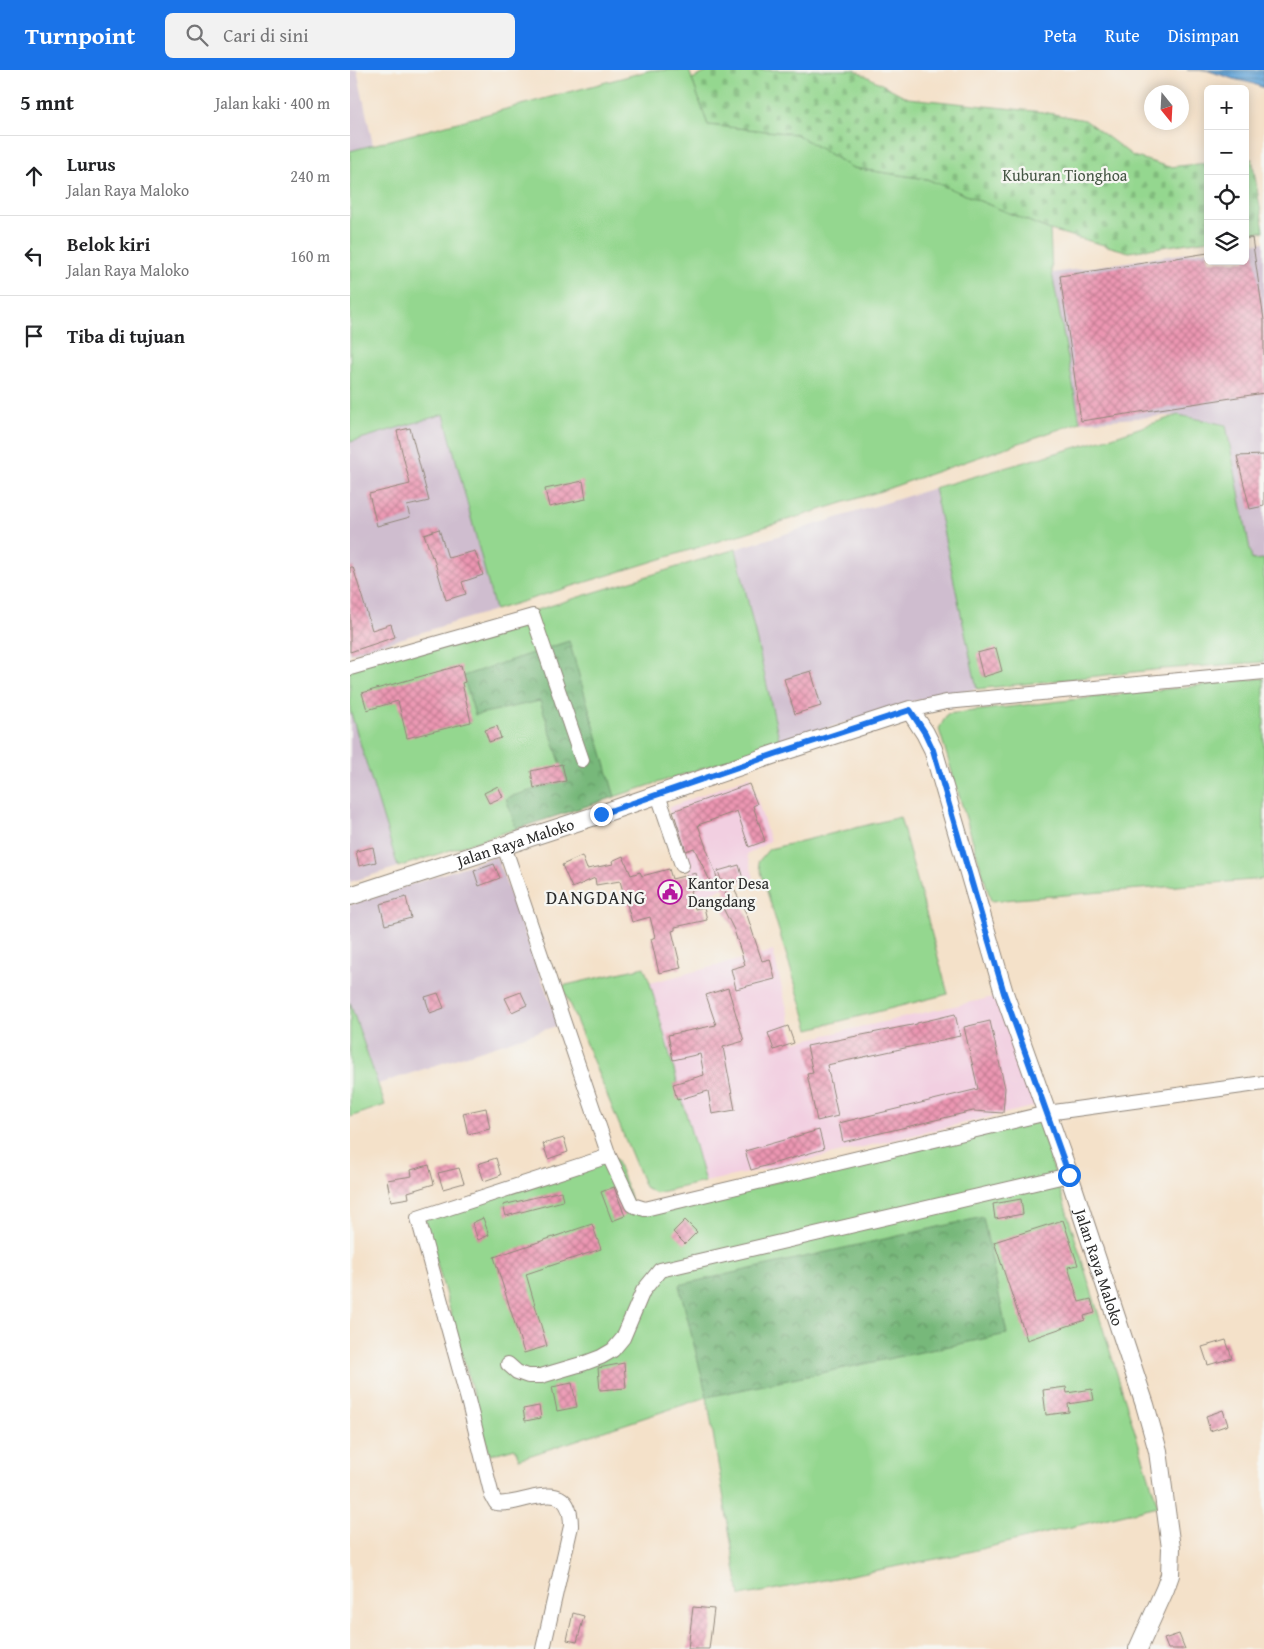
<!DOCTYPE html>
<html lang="id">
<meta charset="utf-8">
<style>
:root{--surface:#fff;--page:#f2f2f2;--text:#202124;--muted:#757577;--line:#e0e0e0;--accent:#1a73e8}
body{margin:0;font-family:"Gentium Book Plus",serif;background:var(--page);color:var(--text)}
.controls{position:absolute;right:15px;top:15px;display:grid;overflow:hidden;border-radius:8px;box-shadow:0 2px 12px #0003}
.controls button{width:45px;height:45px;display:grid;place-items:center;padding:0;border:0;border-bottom:1px solid var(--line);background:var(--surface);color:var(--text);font:25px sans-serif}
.compass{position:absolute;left:794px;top:15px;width:45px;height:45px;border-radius:50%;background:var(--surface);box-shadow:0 2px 12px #0003;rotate:162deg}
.stop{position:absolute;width:15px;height:15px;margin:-11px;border:4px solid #1a73e8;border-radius:50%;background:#fff}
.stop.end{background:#1a73e8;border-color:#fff;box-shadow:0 1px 5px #0008}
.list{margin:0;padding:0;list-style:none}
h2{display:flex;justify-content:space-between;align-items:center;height:65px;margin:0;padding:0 20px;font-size:21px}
h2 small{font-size:16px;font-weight:400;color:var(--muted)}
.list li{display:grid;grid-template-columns:32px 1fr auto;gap:15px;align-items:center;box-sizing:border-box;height:80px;padding:0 20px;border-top:1px solid var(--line)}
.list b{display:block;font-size:19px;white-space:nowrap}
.list p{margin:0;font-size:16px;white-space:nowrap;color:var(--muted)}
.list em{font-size:16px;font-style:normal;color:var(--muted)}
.icon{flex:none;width:28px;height:28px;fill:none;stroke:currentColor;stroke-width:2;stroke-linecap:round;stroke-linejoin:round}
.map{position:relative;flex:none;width:914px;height:1579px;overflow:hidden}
header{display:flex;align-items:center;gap:30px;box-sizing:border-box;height:70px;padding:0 25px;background:var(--accent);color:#fff}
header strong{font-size:24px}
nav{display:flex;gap:28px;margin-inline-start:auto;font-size:18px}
.search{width:350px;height:45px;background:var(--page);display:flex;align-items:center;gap:12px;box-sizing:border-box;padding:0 18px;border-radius:8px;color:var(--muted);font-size:19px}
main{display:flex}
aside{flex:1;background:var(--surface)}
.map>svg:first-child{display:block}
.built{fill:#f2cfe1}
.industrial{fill:#cfbdcf}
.grass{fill:#94d78f;stroke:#60815d}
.forest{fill:url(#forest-crowns);stroke:#517252}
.cemetery{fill:url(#cemetery-stones);stroke:#60815d}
.water{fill:url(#water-rules);stroke:#486882}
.building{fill:url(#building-cross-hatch)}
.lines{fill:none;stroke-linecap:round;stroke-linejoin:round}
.minor-casing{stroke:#90867a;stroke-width:16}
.tertiary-casing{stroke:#90867a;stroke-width:20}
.minor{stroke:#fff;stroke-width:14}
.tertiary{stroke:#fff;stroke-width:18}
.route{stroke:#1a73e8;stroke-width:6}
.labels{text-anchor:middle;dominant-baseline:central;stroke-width:4.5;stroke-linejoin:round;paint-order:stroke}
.park-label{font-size:16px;fill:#455644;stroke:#f6f6f2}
.street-label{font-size:16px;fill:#2b2b2b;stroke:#f6f6f2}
.poi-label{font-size:16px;fill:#2b2b2b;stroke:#f6f6f2;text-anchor:start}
.quarter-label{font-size:19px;letter-spacing:1px;fill:#2b2b2b;stroke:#f6f6f2}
</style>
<header>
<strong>Turnpoint</strong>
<div class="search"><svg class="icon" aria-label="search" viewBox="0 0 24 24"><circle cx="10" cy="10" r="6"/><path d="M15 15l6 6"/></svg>Cari di sini</div>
<nav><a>Peta</a><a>Rute</a><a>Disimpan</a></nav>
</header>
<main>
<aside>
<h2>5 mnt<small>Jalan kaki · 400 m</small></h2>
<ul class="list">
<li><svg class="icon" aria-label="ahead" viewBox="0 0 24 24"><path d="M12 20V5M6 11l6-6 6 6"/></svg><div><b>Lurus</b><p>Jalan Raya Maloko</p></div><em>240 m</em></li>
<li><svg class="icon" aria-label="left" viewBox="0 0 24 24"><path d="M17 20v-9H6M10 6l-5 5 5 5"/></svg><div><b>Belok kiri</b><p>Jalan Raya Maloko</p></div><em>160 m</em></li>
<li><svg class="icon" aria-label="arrive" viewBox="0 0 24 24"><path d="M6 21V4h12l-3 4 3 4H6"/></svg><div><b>Tiba di tujuan</b></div></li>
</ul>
</aside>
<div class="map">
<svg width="914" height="1579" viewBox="0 0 914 1579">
<defs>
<pattern id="forest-crowns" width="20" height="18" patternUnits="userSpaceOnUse" patternTransform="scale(1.25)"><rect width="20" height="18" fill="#77b87a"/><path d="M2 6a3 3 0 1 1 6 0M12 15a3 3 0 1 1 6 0" fill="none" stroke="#629664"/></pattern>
<pattern id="cemetery-stones" width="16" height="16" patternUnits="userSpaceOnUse" patternTransform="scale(1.25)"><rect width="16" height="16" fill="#94d78f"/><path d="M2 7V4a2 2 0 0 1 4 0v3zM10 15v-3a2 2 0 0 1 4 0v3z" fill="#80b97c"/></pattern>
<pattern id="water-rules" width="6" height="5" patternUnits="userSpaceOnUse" patternTransform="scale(1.25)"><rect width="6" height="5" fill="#65a5d8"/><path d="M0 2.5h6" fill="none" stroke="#5387af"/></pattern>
<pattern id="building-cross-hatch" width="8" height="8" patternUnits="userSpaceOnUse" patternTransform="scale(1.25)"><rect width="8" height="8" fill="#ec96b2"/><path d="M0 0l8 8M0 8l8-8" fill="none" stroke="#bf7b91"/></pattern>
</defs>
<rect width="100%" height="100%" fill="#f6f6f2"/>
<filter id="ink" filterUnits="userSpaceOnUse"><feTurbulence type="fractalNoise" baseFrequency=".02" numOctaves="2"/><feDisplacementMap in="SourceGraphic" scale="10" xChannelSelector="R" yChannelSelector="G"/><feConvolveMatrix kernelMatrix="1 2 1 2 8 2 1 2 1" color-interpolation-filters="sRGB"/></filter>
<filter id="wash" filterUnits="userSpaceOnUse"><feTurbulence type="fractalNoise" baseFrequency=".0096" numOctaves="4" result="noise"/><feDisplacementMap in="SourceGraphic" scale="20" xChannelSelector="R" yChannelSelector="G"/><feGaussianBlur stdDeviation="1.12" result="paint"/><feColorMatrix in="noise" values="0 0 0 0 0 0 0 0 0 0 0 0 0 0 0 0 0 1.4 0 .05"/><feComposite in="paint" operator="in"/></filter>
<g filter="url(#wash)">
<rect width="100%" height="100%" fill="#f4e1c9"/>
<path class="built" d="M400,706L420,771L397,785L404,808L348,827L318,738Z
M423,881L445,972L648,926L686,1036L475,1086L355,1112L300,913Z"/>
<path class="industrial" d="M0,0H7L23,75L0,81Z
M914,172V489L902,490L876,355L828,345L730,352L702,203L858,180V191H895V175Z
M94,343L145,540L0,584V372Z
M584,418L627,619L564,631L430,673L386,479Z
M0,640L48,797L0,812Z
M146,786L209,955L28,1014L0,933V835Z"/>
<path class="grass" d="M301,0H339L358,55L446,64L503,98L577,109L700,160L702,203L730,352L528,422L145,540L94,344L0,372V81Z
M828,345L876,355L902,490L914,489V592L812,599L627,619L584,418L762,367Z
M386,479L430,673L48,797L0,640V597Z
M914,608V809L641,831L589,659L597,644Z
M550,747L598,924L459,959L408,792L419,779Z
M294,897L300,913L355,1112L305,1123L295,1117L212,916Z
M0,933L35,1035L0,1047Z
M689,1052L808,1436L602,1486L390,1526L357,1327L169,1389L165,1378L140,1385L74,1146L266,1089L287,1144Z"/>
<path class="forest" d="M219,571L265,727L166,759L156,728L216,710L190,631L125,645L113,606Z
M633,1147L657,1264L357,1327L329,1215Z"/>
<path class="cemetery" d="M361,0H505L558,28L693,42L735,50L783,86L819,97L858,93V170L779,182L700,160L577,109L503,98L446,64L358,55L342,9Z
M902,89L914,161L895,164V90Z"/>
<path class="water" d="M837,0H914V18L901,13L883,9L856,0Z"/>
<g id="blocks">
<path class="building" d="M895,168H902L914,250V323L731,351L710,206L858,183V191H895Z
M60,358L79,431L57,436L60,447L27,456L19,424L60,414L47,361Z
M914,385V436L900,439L887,386Z
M233,411L236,429L199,437L195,419Z
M89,459L98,488L125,481L133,505L112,512L116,524L96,530L83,486L82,487L74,464Z
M0,497H3L22,560L41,554L45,567L0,582Z
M646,578L652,601L633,607L627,583Z
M111,595L115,612L112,613L121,652L57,668L48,631L17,640L12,623Z
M461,601L471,636L445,644L434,609Z
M147,656L151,668L139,672L135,660Z
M212,694L216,711L184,718L181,701Z
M399,714L407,734L403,736L415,771L399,777L387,741L348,755L368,810L361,813L344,778L336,781L323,741Z
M148,716L153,727L139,733L134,723Z
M23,777L26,792L9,796L6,781Z
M232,786L237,799L263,794L262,791L273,786L281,805L290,802L292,806L319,799L322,809L346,803L349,817L340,821L345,839L354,837L357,850L325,857V860L322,861L331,898L309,903L301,869L305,867L300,847L282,852L270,811L246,815L245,808L222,818L212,795Z
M144,794L150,808L129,816L124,801Z
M389,795L393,809L381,813L397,845L412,891L420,889L425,909L386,919L381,899L395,895L384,860L372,836L379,833L368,801Z
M56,827L61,848L35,855L30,834Z
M378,918L394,971L373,977L385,1040L362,1044L358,1021L327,1030L323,1014L354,1005L350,984L323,990L318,965L366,955L356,925Z
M171,922L177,935L162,942L155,928Z
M88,923L94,938L80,943L75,927Z
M605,944L610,966L477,995L488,1046L467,1051L457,1004L463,1003L457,976L567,954V953Z
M640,951L655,1018L653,1043L623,1041L493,1072L489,1053L628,1019L614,957Z
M438,956L444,973L424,980L418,963Z
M136,1038L140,1059L118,1064L113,1043Z
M469,1060L474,1079L401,1100L395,1081Z
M214,1068L218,1082L198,1089L193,1074Z
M146,1088L151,1105L134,1111L128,1094Z
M79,1095L84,1114L58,1122L59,1128L41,1131L37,1110L62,1106L61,1100Z
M109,1098L114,1113L93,1119L88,1103Z
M264,1117L275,1146L262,1151L251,1122Z
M211,1121L213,1131L156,1146L153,1135Z
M671,1129L673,1144L645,1149L643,1134Z
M133,1148L139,1165L128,1170L122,1153Z
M335,1150L347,1162L335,1174L323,1162Z
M713,1150L728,1195L718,1197L729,1232L741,1229L745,1243L734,1246L735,1250L677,1270L644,1172Z
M242,1154L251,1179L176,1204L197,1276L174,1283L144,1187Z
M876,1270L882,1288L858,1295L852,1277Z
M274,1293L276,1318L250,1320L248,1298Z
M222,1313L227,1337L207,1341L202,1317Z
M716,1317L717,1323L742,1319L744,1330L718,1334L719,1342L696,1345L693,1320Z
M189,1336L191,1348L175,1351L173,1339Z
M873,1340L878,1355L860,1361L856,1346Z
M343,1537L364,1539L359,1579H338Z
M223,1543L234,1546L227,1572L217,1570Z
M829,1564L835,1579H818L814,1569Z"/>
</g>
</g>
<g filter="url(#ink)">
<use href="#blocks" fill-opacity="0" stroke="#90867a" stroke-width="1"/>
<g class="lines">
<g class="minor-casing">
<path id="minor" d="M0,598L183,546L232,690
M560,640L596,632L914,602
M308,725L332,795
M154,776L259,1086L282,1135L295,1139L697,1043L914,1013
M158,1294L167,1302L178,1306H191L235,1293L251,1287L263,1280L273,1268L293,1221L310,1200L719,1105
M193,1579L221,1456C221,1401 171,1438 146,1433L142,1426L118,1330L68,1148L259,1086"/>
</g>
<g class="tertiary-casing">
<g id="tertiary">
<path id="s1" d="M0,826L251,744L425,684L560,640L575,663L583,679L654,923L719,1105L795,1335L808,1381L821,1478L820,1505L815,1519L788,1579"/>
</g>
</g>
<use href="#minor" class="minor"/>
<use href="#tertiary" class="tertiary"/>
</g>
</g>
<g class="lines" filter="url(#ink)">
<path class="route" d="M251,744L425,684L560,640L575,663L583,680L654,923L719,1105"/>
</g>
<defs>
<g id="civic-ring" transform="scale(1.25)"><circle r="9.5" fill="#f6f6f2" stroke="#b5179e" stroke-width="1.5"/><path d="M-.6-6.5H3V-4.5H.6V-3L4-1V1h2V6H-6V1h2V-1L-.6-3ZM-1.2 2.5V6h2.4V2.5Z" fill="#b5179e"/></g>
</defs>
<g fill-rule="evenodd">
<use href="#civic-ring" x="320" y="822"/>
</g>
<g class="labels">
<g class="park-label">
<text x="715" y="105">Kuburan Tionghoa</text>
</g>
<g class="street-label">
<text stroke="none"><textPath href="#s1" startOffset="174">Jalan Raya Maloko</textPath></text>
<text stroke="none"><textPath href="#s1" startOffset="1180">Jalan Raya Maloko</textPath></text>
</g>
<g class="poi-label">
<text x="338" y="813">Kantor Desa<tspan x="338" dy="18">Dangdang</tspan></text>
</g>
<g class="quarter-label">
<text x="246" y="827">DANGDANG</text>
</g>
</g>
</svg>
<div class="controls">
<button>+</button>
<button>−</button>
<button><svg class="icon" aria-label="locate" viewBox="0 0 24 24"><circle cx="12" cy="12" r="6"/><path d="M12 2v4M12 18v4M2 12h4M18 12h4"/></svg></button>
<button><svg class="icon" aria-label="layers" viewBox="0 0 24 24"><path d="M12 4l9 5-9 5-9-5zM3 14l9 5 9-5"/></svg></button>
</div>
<svg class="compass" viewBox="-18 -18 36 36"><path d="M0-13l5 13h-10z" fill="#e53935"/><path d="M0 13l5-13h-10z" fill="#757577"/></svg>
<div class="stop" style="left:719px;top:1105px"></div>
<div class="stop end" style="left:251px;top:744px"></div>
</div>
</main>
